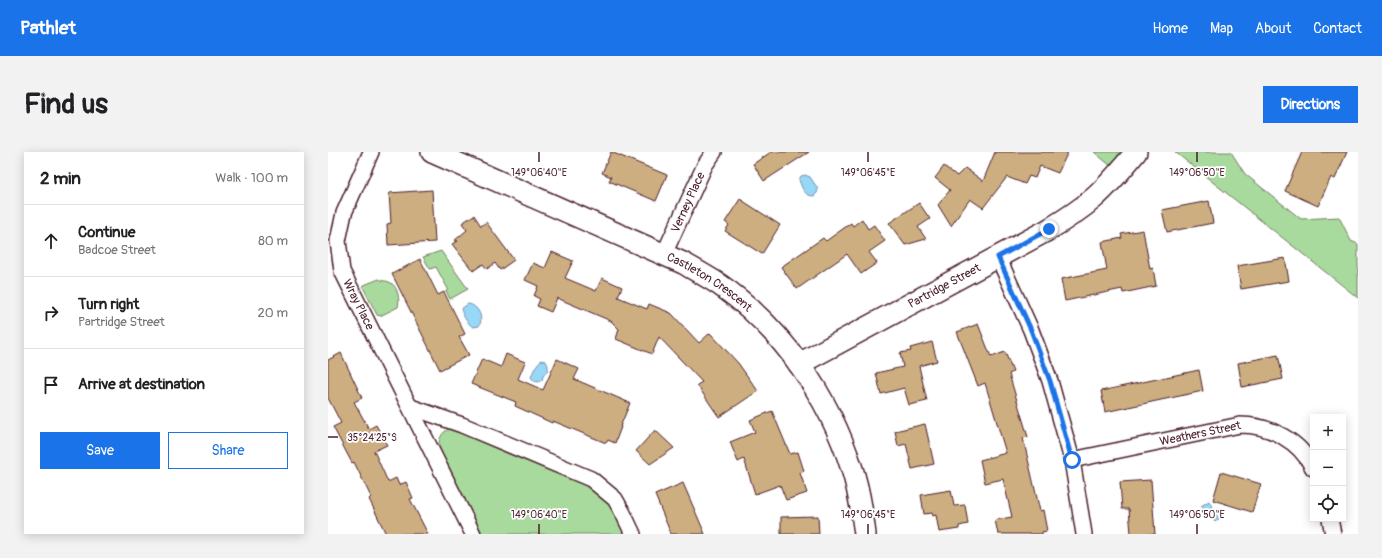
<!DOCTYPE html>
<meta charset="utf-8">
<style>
:root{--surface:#fff;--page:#f2f2f2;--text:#202124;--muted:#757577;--line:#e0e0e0;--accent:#1a73e8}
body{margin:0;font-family:Pangolin,sans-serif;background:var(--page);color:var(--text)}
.controls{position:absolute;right:12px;bottom:12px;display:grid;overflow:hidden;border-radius:0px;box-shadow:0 2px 10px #0003}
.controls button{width:36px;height:36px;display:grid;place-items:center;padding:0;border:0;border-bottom:1px solid var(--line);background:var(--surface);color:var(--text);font:20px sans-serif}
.stop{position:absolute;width:12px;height:12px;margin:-9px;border:3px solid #1a73e8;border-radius:50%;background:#fff}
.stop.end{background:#1a73e8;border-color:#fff;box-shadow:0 1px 4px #0008}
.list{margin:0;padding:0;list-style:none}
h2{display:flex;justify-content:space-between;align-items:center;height:52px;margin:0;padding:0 16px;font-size:17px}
h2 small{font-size:13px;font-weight:400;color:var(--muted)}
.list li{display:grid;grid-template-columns:26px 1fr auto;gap:12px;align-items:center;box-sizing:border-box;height:72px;padding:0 16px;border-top:1px solid var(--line)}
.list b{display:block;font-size:15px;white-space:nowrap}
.list p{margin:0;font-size:13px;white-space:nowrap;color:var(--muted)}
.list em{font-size:13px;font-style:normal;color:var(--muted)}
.actions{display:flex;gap:8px;padding:12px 16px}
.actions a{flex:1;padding:9px 0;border:1px solid var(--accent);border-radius:0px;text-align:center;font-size:14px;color:var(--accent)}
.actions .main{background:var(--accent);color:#fff}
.icon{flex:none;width:22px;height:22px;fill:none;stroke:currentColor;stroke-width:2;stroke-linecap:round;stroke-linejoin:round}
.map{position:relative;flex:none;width:1030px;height:382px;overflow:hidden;border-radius:0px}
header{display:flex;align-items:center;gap:24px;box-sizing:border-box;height:56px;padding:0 20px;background:var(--accent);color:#fff}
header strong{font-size:19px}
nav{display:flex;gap:22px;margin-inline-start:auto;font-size:14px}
.intro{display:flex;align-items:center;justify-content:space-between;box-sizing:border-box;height:96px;padding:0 24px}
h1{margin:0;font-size:28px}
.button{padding:10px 18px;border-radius:0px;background:var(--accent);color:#fff;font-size:14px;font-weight:700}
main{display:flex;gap:24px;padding:0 24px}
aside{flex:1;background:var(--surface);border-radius:0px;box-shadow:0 2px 10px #0003}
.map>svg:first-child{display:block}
.green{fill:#a7da9c;stroke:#787c64}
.water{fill:#97d8f9;stroke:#788ea7}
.building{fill:#cdae81;stroke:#4a1f2b}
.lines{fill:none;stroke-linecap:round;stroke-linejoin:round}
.street-casing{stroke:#4a1f2b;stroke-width:18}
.secondary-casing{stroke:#4a1f2b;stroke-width:24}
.street{stroke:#fff;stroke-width:15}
.secondary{stroke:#fff;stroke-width:21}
.route{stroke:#1a73e8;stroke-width:5}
.ticks{fill:none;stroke:#4a1f2b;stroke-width:1.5}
.labels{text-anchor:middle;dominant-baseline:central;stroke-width:3.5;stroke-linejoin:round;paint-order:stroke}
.street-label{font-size:12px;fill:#4a1f2b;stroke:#fff}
.ticks-label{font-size:10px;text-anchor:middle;fill:#4a1f2b;stroke:#fff;stroke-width:3.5;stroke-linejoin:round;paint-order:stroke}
</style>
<header>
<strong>Pathlet</strong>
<nav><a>Home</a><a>Map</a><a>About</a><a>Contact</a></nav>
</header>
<div class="intro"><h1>Find us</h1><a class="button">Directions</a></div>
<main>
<aside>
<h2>2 min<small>Walk · 100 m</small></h2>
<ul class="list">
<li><svg class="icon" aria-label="ahead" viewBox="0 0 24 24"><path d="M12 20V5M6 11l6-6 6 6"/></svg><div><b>Continue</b><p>Badcoe Street</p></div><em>80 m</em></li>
<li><svg class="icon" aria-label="right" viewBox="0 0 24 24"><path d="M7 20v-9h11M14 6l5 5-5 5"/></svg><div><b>Turn right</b><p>Partridge Street</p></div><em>20 m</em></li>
<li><svg class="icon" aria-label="arrive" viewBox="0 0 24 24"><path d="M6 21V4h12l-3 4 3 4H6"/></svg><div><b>Arrive at destination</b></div></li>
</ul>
<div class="actions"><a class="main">Save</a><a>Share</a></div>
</aside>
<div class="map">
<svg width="1030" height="382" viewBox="0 0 1030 382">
<rect width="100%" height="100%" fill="#fff"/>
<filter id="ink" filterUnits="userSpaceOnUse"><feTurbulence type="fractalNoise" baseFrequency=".025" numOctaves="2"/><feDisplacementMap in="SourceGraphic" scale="8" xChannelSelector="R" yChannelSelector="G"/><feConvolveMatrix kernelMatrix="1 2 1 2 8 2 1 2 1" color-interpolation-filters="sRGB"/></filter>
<g filter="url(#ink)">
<path class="green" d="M766,0H792L784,15Z
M847,0H903L917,22L973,67L1011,65L1023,89L1030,92V146Z
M113,99L140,137L122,147L118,139L120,137L108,115L102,117L95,105Z
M51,127C55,130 59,128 63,131C70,135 72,148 70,155L52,164L49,163L35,135L36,133Z
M124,275L258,331L276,344L299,382H153L111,298C110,287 113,280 124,275Z"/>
<path class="water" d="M477,23L482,25L490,37L489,41L486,44C476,44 474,36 471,28L473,24Z
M140,152C150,153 156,166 151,174L145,175C139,171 135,164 133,157Z
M214,208L218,209L220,214V218L215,224L214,228L210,230L206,229L203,225C205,220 209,210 214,208Z
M881,349L891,367L887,370L873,354Z"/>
<path class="building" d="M283,0L339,23L328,49L281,29L283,25L274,21Z
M443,0H481L436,29L425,12Z
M667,0H740L730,21L712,14L707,26L701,24L697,32L679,25L655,56L642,47L623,74L610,53L622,38L607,26L616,14L629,24L637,16L655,29Z
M974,0H1019L1007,27L1003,25L990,54L957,39Z
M104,38L107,90L60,93L59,72L63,71L61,41Z
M412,47L452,73L434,102L397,79L401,73L397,70Z
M881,49L885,71L839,80L834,58Z
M591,51L602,67L590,75L598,87L577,93L561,71Z
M146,63L153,74L158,70L186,108L172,118L167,111L159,117L155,112L145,119L124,92L130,89H126L139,78L134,71Z
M534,67L540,77L546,73L557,89L541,100L549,111L533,122L519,102L469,137L453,115L495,86L498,89L523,71L525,74Z
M815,78L822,117L825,116L828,134L795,141L794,137L737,149L733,127L779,118L774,90L794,86L793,82Z
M224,100L245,109L237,126L268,139L274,126L294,135L290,145L319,157L321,152L343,161L371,191L382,181L410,211L430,239L391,265L369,233L374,230L331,185L324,202L288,187L291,177L283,169L229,146L223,160L209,154L212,147L206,144L210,134L197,128L205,111L217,116Z
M957,106L961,129L913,137L909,114Z
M92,107L110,143L116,140L137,182L131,185L141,203L112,218L64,122Z
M650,172L663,205L677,200L685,220L681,222L700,285L695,286L712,359L715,358L719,379L714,380V382H670L667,368L684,365L675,327L657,331L652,308L678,301L657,231L650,234L629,180Z
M604,190L609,209L591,214L599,249L581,253L576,236L553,242L548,221L575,215L572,201L583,199L582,196Z
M13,201L34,246L26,250L41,277L48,273L59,293L46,299L60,330L68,326L71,333L78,330L85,346L82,347L100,382H58L41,347L43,345L26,310L24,311L5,275L13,271L0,246V208Z
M178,202L197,210L190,227L215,238L229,207L251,217L246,227L302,251L292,275H293L287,291L280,288L278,291L225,269L224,271L187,254L188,250L143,232L154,207L173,215Z
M950,203L955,227L914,235L910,211Z
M871,218L875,239L777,260L773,239Z
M444,259L462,302L470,300L476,319L472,321L479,341L458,348L452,333L427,342L416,307L410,310L402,290L427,280L422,268Z
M597,272L606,312L584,317L578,292L570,294L567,279Z
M327,278L346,296L322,312L308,299Z
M893,320L933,332L924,360L885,348Z
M823,328L827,382H803L801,357H794L792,330Z
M355,331L377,382H343L327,343Z
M623,338L626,354L637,353L640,372L631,374V377L611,380L608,363L605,364L604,361L596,362L593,343Z
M490,364L491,382H453V365Z"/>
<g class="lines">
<g class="street-casing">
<g id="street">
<path id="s1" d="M43,0L16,61L10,89L14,119L145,382"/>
<path id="s2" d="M336,102L377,13L386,0"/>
<path d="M670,105L703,178L722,229L744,308L756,382"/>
<path d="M83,255L134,273L263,327L287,347L295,361L305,382"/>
<path id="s3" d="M744,308L912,273C942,273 972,289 985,316"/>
<path d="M1002,367L1005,382"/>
</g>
</g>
<g class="secondary-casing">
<g id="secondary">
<path id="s4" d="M104,0L355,111C367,118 380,125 392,133C454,176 501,245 524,317C531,338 534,360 537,382"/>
<path id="s5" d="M471,212L718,79C735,69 752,58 766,46C782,32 795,16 808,0"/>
</g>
</g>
<use href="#street" class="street"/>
<use href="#secondary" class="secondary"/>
</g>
</g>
<g class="lines" filter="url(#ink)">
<path class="route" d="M721,77L670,105L703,178L722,229L744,308"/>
</g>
<path class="ticks" d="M211,0V10M540,0V10M869,0V10M0,285H10M211,372V382M540,372V382M869,372V382"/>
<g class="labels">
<g class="street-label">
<text stroke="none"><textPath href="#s2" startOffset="57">Verney Place</textPath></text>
<text stroke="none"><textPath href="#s4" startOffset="307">Castleton Crescent</textPath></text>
<text stroke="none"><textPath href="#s5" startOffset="165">Partridge Street</textPath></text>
<text stroke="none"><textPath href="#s1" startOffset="163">Wray Place</textPath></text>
<text stroke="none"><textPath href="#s3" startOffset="131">Weathers Street</textPath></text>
</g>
</g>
<g class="ticks-label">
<text x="211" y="24">149°06'40"E</text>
<text x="540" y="24">149°06'45"E</text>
<text x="869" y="24">149°06'50"E</text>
<text x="44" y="289">35°24'25"S</text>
<text x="211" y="366">149°06'40"E</text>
<text x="540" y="366">149°06'45"E</text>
<text x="869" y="366">149°06'50"E</text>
</g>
</svg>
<div class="controls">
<button>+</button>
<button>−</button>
<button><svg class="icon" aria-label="locate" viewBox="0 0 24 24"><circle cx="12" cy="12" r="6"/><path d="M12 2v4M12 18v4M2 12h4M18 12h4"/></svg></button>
</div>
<div class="stop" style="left:744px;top:308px"></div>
<div class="stop end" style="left:721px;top:77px"></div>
</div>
</main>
